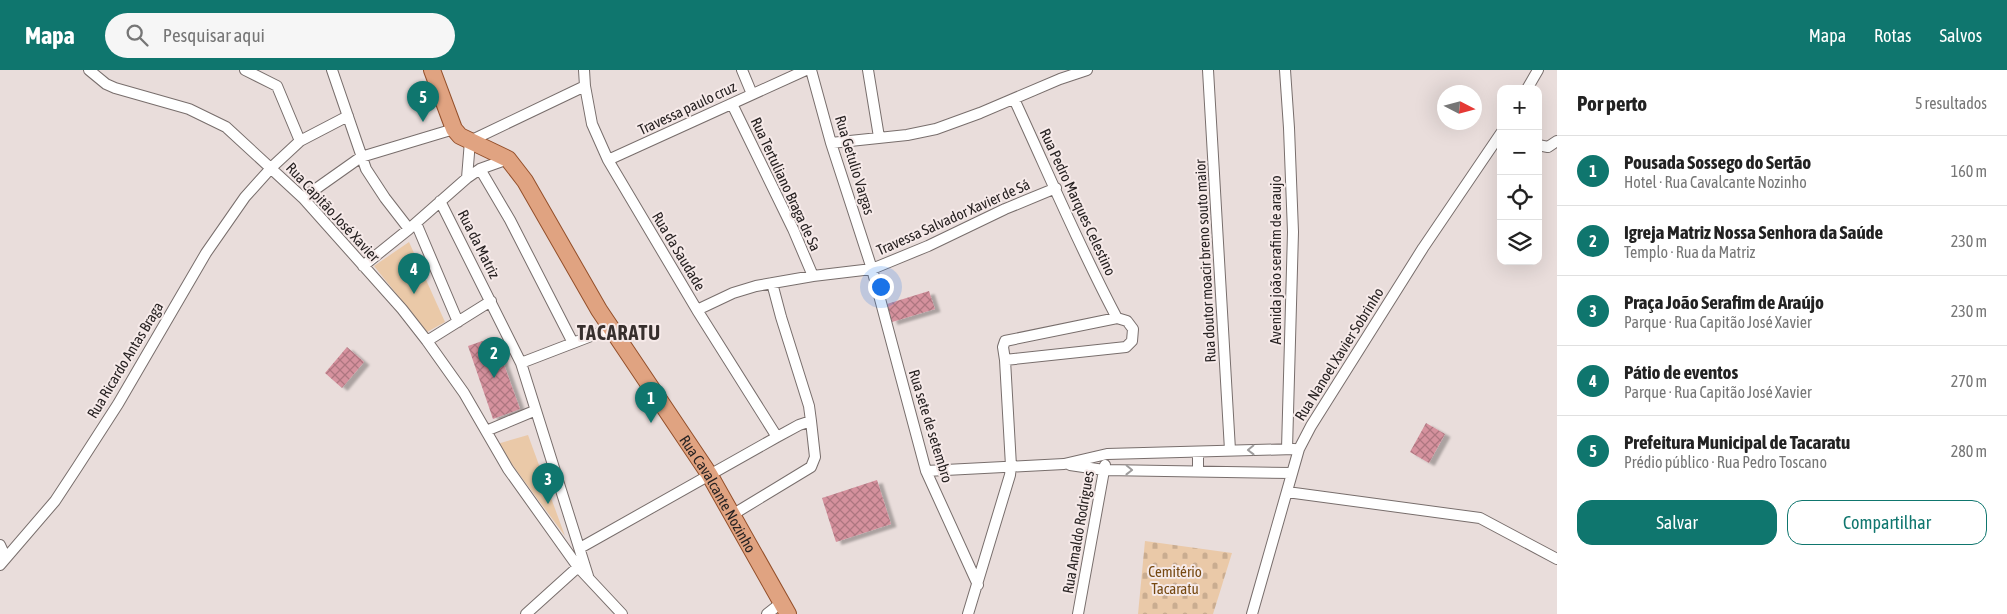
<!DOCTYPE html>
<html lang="pt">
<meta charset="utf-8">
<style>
:root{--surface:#fff;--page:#f6f6f6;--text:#222;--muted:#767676;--line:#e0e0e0;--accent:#0f766e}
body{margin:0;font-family:"Asap Condensed",sans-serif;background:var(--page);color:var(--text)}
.controls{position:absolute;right:15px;top:15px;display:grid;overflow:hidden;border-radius:10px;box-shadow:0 5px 20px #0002}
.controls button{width:45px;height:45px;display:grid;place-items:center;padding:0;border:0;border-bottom:1px solid var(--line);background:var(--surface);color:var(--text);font:25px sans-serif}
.compass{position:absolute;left:1437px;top:15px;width:45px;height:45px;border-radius:50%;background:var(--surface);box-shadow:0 5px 20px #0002;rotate:96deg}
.you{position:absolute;left:880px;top:216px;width:18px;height:18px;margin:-12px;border:4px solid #fff;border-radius:50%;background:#1a73e8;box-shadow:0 0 0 8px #1a73e833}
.badge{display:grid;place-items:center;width:32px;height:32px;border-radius:50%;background:var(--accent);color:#fff;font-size:16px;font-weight:700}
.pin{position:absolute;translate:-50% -41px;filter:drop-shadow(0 1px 2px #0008)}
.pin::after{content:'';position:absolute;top:26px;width:18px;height:15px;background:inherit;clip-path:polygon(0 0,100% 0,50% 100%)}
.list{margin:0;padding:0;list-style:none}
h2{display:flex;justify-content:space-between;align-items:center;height:65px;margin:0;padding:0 20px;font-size:21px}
h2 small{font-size:16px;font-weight:400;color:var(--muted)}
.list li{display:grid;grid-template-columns:32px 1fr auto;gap:15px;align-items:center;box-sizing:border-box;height:70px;padding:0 20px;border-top:1px solid var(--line)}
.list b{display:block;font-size:19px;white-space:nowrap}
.list p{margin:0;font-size:16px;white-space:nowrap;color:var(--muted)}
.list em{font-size:16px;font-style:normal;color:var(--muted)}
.actions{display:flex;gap:10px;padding:15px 20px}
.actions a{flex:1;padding:11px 0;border:1px solid var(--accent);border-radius:15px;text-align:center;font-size:18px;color:var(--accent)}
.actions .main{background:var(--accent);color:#fff}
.icon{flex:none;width:28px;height:28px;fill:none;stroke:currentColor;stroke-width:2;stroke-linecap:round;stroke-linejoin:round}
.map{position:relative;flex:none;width:1557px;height:544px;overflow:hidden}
header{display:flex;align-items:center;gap:30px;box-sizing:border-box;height:70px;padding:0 25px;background:var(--accent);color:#fff}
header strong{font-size:24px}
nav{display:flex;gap:28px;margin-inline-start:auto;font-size:18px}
.search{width:350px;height:45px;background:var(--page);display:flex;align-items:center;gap:12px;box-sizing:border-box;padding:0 18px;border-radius:28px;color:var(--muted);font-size:19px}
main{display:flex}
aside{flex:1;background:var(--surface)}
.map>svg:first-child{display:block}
.cemetery{fill:url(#cemetery-stones)}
.park{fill:#eac9a8}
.building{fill:url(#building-cross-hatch);filter:url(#shadow)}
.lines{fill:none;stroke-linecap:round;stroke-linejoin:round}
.street-casing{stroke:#786e6c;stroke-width:12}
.primary-casing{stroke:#934f2a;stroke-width:18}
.street{stroke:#fff;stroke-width:10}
.primary{stroke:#e0a381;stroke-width:16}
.oneway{stroke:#9e9c9c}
.labels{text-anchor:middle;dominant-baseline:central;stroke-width:4;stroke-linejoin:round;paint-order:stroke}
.street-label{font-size:15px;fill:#282323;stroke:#f6eae9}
.park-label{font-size:15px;fill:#764911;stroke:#f6eae9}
.district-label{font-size:20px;font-weight:bold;letter-spacing:1px;fill:#372f2d;stroke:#f6eae9}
</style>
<header>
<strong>Mapa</strong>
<div class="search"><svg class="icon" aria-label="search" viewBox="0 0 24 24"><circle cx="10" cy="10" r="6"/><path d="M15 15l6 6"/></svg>Pesquisar aqui</div>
<nav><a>Mapa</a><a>Rotas</a><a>Salvos</a></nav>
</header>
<main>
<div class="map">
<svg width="1557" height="544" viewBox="0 0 1557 544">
<defs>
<pattern id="cemetery-stones" width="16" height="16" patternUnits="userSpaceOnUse" patternTransform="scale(1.25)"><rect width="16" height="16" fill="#eac9a8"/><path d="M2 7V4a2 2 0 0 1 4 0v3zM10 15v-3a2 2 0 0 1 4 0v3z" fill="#c9ac90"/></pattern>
<pattern id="building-cross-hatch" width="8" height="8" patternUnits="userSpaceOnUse" patternTransform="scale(1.25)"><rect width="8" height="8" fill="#d5919d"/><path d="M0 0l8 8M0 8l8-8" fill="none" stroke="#ad7680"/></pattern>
<filter id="shadow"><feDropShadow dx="5.5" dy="3" stdDeviation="1" flood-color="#0004"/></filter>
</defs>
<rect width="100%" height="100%" fill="#e9dddb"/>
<path class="cemetery" d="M1145,471L1232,483L1213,544H1138Z"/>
<path class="park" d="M409,172L445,252L427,262L374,196Z
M528,365L565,466L497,374Z"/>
<path class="building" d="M929,221L935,239L892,252L887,234Z
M494,267L520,339L493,349L468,276Z
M347,277L364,292L342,318L325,303Z
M1426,353L1445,364L1429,393L1410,382Z
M877,410L891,454L836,472L822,428Z"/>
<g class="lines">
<g class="street-casing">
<path id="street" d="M89,0L106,14L115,18L189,39L226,57L303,128L402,239L427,271L464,323L508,399L578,497L622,544
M332,0L366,99L385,128L409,159
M584,0L585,16L592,54L608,90L697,240L777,367
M742,0L752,24
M811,0L831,73L872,199L926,401L978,515
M868,0L879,67
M1208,0L1230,380
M1285,0L1289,58L1293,162L1287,379
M1527,19L1538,0
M1014,29C1048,102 1079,177 1117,248
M732,34L793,159L813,206
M300,71L348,46
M831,73L907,65L936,59L980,43L1060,9L1087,0
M1538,75L1548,77L1557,71
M608,90L806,0
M480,99L510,150L573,273
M467,108L470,71L585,16
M303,128L361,87L454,59
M440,131L521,293L588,506
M416,153L458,252
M363,196L409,159L467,108L480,99L508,89
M697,240L733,223L756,216L813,206L872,199L928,176L1005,139L1056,118
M427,271L491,231
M521,293L612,258
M486,361L534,341
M1070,395L1104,400L1292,403
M926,401L1064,394L1107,384L1294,379
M1198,401V382
M1287,422L1480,448L1557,489
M732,445L811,397L815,387L811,351
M0,475L6,488
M580,478L777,367L799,355L811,351L809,336L781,247L772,213
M0,495L55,431L78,396L118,334L206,183L245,127L272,97L300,71L277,16L245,0
M526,544L578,497
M767,544L781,533
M968,544L1010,405L1011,396L1005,290L1003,277L1005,271L1117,248L1127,251L1133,259L1132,271L1126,277L1005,290
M1078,544L1105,395
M1252,544L1299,379L1311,356L1423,178L1501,63"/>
</g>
<g class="primary-casing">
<g id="primary">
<path id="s1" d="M432,0L454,59L460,66L508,89L525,111L599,240L709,404L788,544"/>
</g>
</g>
<use href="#street" class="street"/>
<use href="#primary" class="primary"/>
</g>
<defs><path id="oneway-chevron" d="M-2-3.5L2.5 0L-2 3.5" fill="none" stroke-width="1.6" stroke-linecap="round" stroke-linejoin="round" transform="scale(1.25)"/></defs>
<g class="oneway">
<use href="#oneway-chevron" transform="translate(1251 380) rotate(179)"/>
<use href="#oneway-chevron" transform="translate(1129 400) rotate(1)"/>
</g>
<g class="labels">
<g class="street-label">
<text transform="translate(687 38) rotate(-25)">Travessa paulo cruz</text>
<text transform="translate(855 95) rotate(73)">Rua Getulio Vargas</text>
<text transform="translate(786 114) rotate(65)">Rua Tertuliano Braga de Sa</text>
<text transform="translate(1078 132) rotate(65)">Rua Pedro Marques Celestino</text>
<text transform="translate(333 142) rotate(47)">Rua Capitão José Xavier</text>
<text transform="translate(953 147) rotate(-24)">Travessa Salvador Xavier de Sá</text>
<text transform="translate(479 174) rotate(63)">Rua da Matriz</text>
<text transform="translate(679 181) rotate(59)">Rua da Saudade</text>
<text transform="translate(1275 190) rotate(-90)">Avenida joão serafim de araujo</text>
<text transform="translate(1205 191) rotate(-93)">Rua doutor moacir breno souto maior</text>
<text transform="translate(1339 284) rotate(-58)">Rua Nanoel Xavier Sobrinho</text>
<text transform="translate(125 290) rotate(-59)">Rua Ricardo Antas Braga</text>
<text transform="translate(931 356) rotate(73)">Rua sete de setembro</text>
<text stroke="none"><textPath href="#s1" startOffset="521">Rua Cavalcante Nozinho</textPath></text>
<text transform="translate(1078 462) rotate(-80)">Rua Amaldo Rodrigues</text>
</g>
<g class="park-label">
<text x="1175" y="501">Cemitério<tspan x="1175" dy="17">Tacaratu</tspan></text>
</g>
<g class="district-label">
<text x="619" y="262">TACARATU</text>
</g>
</g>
</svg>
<div class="controls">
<button>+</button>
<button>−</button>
<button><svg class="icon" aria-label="locate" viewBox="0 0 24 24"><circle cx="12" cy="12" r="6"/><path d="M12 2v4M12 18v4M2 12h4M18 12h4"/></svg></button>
<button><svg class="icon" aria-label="layers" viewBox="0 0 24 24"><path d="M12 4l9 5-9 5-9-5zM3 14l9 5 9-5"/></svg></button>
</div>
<svg class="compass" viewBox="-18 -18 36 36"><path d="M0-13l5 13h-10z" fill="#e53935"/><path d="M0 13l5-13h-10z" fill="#767676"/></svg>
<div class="you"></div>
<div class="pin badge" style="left:651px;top:353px">1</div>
<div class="pin badge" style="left:494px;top:308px">2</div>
<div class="pin badge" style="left:548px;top:434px">3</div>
<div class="pin badge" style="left:414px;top:224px">4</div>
<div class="pin badge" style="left:423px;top:52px">5</div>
</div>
<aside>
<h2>Por perto<small>5 resultados</small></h2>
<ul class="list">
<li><span class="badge">1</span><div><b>Pousada Sossego do Sertão</b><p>Hotel · Rua Cavalcante Nozinho</p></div><em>160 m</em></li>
<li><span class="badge">2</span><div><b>Igreja Matriz Nossa Senhora da Saúde</b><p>Templo · Rua da Matriz</p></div><em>230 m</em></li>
<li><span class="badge">3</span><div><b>Praça João Serafim de Araújo</b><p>Parque · Rua Capitão José Xavier</p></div><em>230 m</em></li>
<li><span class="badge">4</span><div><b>Pátio de eventos</b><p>Parque · Rua Capitão José Xavier</p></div><em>270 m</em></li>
<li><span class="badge">5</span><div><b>Prefeitura Municipal de Tacaratu</b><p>Prédio público · Rua Pedro Toscano</p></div><em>280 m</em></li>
</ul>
<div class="actions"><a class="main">Salvar</a><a>Compartilhar</a></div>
</aside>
</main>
